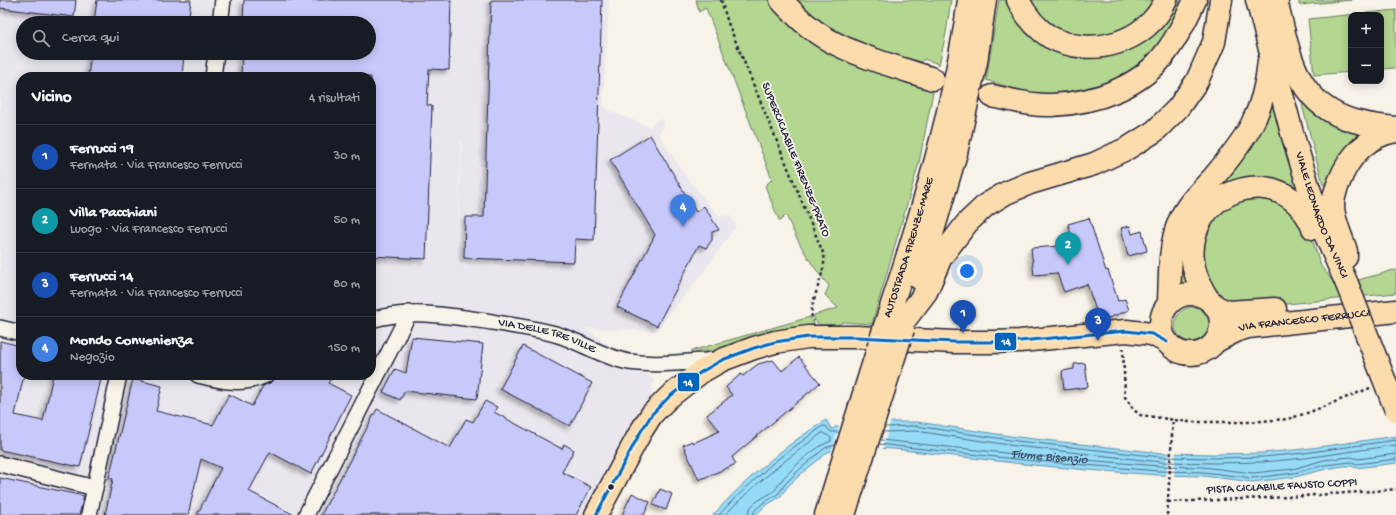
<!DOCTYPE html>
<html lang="it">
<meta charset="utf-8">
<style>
:root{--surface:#171b24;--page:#20242c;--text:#f1f3f6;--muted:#9ea1a6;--line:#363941;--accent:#0f766e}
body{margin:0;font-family:"Gochi Hand",sans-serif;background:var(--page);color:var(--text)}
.controls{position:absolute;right:12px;top:12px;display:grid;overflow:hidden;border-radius:8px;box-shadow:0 2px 10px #0003}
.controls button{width:36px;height:36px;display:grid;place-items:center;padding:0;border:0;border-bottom:1px solid var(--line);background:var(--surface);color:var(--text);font:20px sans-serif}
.you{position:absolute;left:967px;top:271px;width:14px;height:14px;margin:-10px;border:3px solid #fff;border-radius:50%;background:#1a73e8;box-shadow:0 0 0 6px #1a73e833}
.badge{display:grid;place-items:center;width:26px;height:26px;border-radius:50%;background:var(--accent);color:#fff;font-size:13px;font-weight:700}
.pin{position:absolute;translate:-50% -33px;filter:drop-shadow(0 1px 2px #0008)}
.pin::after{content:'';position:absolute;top:21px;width:14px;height:12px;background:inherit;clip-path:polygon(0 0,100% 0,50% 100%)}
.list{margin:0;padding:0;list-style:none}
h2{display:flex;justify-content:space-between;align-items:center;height:52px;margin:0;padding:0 16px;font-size:17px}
h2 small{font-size:13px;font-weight:400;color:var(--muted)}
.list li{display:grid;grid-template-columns:26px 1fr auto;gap:12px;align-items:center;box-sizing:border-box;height:64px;padding:0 16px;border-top:1px solid var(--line)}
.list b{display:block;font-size:15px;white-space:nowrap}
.list p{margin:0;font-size:13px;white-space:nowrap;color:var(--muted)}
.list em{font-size:13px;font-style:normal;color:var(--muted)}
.icon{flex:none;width:22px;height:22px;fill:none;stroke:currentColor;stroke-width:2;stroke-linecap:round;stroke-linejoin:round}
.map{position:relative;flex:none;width:1396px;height:515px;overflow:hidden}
.search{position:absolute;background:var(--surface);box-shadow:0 2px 10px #0003;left:16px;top:16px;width:360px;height:44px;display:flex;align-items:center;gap:10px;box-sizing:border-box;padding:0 14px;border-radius:22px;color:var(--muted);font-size:15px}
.panel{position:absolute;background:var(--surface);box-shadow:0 2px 10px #0003;left:16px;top:72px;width:360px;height:308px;border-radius:16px}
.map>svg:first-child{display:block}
.built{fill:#e9e6ee;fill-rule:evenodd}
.green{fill:#b3d691;stroke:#6a7c66}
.water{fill:#95dbf7;stroke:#6791ac}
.pier{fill:#f7f3e8}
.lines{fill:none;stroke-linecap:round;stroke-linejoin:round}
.shore{stroke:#506c86;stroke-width:1}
.building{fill:#c8c9fb;stroke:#22223b;filter:url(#shadow)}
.minor-casing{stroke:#22223b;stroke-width:18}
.primary-casing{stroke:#22223b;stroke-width:25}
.trunk-casing{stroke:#22223b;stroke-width:25}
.motorway-casing{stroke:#22223b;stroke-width:25}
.path{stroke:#22223b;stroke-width:2.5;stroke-dasharray:3 3;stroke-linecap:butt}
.minor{stroke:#f7f3e8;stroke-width:15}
.primary{stroke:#fcdcac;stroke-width:22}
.trunk{stroke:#fcdcac;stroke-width:22}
.motorway{stroke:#fcdcac;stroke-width:22}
.trunk-bridge-casing{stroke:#22223b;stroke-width:25;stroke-linecap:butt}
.motorway-bridge-casing{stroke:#22223b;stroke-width:25;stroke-linecap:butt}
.trunk-bridge{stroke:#fcdcac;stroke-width:22}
.motorway-bridge{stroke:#fcdcac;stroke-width:22}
.bus-1-casing{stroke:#f7f3e8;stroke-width:6}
.bus-1{stroke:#0065bd;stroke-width:3}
.bus-dot{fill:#22223b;stroke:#f7f3e8;stroke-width:1.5}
.labels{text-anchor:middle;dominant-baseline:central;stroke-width:3.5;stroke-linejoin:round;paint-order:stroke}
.street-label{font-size:12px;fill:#22223b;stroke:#f7f3e8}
.water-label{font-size:13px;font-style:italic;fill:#3f506a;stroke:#f7f3e8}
.line-badge{stroke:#f7f3e8;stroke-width:1.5}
.badge-label{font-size:11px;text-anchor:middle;font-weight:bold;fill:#fff}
</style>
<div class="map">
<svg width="1396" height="515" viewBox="0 0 1396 515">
<defs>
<filter id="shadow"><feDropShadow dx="-3.5" dy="3.5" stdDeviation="2" flood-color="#0004"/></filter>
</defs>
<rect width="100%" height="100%" fill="#f7f3e8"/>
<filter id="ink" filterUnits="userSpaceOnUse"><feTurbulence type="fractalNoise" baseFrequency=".025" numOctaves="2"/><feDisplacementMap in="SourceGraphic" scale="8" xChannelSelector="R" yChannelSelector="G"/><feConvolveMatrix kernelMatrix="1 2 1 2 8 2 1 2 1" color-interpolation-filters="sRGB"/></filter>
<g filter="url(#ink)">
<path class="built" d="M0,0H609L603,106L612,112L650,127L661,118L664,127L658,133L686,177L720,217L730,215L736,226L705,270L656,331L586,328L654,380L649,404L588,515H0ZM23,23H369V53H23ZM21,77H371V375H21ZM461,141H462L456,271V255Z"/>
<path class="green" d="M696,0H769L778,11L930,88L933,92L919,163L872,324L843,322L838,325H819L814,319V315L838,308L825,295L829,286C810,264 797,241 786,215L780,221L779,220L765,186L772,179L706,8L699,12Z
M797,0H951L946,33L939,65L936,64V63L924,59L922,62C880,51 827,34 797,0Z
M999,0H1011L1085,52L1172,0H1180C1168,51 1129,80 1079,90C1070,92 1061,94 1052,94C1029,94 1008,87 986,80Z
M1025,0H1159L1150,14L1105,40L1055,31Z
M1299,0H1352L1299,5Z
M1396,10V68L1381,69V15H1351V72L1314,75L1308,19Z
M1271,96L1305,193L1216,195L1195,284L1173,291L1177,246Z
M1303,100L1368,131L1327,186L1323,184L1302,105Z
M1269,195L1307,224L1321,266L1337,287L1365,278L1381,274L1389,271L1396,270V293L1277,305L1226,306L1206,284L1200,237L1226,203Z
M1175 325a18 18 0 1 1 36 0a18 18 0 1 1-36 0Z
M810,317L815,325L793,327L767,332L713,351H691Z"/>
<path class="water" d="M826,420L831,428L833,429L835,427L893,422H917L1017,437L1162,453L1215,454L1262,453L1304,449L1396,436V463L1357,468L1351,466H1343L1326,469L1295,477L1253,482L1203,476L1158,475L1088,470L1023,464L894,449L852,447L837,449L828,452L802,473L788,486L780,497L765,506L756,515H713C745,480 786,444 826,420Z"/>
<path class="pier" d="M891,420L882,451L852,449L837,450L831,453L839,426Z
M1168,451H1176L1174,478L1166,477Z"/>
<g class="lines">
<g class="shore">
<path d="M885,427L916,426L1017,441L1161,457L1215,458L1263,457L1304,453L1396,440"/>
<path d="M883,432L916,431L1016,446L1161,462L1215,463L1263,462L1305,458L1396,445"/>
<path id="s1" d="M881,440L1024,455L1159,466L1203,467L1253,473L1293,469L1324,460L1341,458L1351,457L1358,459L1396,454"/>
<path d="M879,444L1024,460L1159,471L1203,472L1253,478L1294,473L1325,465L1342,463L1352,462L1357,464L1396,459"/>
<path d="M719,515L731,502L775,461L823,426H826C830,433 832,432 840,432"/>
<path d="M725,515C754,484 788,458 822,433H824L831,438V441C816,446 793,467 782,480C779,483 778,487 775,490C766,498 749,501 748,515"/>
<path d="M753,515L755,510L763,503L778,494L786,483L799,470L825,448L835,445"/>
</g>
</g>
<path class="building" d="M0,0H76L74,17L0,8Z
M97,0H191L188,23H94Z
M244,0H451L449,70L429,69L427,105L432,106L426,259L371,256V77H241L242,53H369V23H243Z
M491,0H602L594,240L575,239L574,262L464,258L465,217H484Z
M91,53H184L182,77H88Z
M650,135L696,212L704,206L719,230L712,232V240L706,248L699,245L657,326L617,307L655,235L610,160Z
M1089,218L1106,271L1108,270L1118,301L1125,299L1129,310L1106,319V317L1099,319L1087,284L1064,292L1057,273L1034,275L1031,248L1074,245L1068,224Z
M1130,226L1132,234L1142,231L1147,251L1128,256L1121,228Z
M412,337L483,344L477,399L405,391L400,400L383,392L395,369L406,373Z
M0,341L21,346V375H24L15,415L43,421L53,375H102L80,467L0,450Z
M523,346L592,383L570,426L500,389Z
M799,357L820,383L732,457L736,464L699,480L683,445L692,441L693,443L720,431L707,415L732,395L726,387L741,374L743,376L758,364L773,360L782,371Z
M1085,363L1088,387L1064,390L1062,371L1074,369V364Z
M278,375H333L328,383L351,395L311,474L270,452L249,491L294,515H197L221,468L201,459L188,515H105L113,479L109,478L133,379L162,386L156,411L213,425L229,394L252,406L263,386L270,383Z
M485,401L497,407L494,412L562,449L564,444L574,450L562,472L591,487L576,515H321L377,409L450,448L466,419L473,422Z
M0,478L84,496L79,515H0Z
M660,489L672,494L666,510L653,505Z
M632,493L650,502L644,515H622Z"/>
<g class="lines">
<g class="minor-casing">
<g id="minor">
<path d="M220,23L223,0"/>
<path d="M213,77L216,53"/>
<path id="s2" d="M371,320C411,308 451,316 492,322C513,326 534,328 555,334C580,341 602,357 629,362C658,366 688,362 717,360"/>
<path d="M0,328L21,333"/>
<path d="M198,375C222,381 243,386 266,375"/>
<path d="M0,464L95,488"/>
<path d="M89,515L119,375"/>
<path d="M306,515L409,313"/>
</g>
</g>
<g class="primary-casing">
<g id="primary">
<circle cx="1191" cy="324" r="30"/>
<path d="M1216,307L1228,312L1275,309"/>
<path id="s3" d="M1216,341L1238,330L1248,327L1396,311"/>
<path d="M596,515L640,433L652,414L669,397L701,372L722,360L754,348L775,342L808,337H857L954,342H991L1020,341L1126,331L1152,334L1167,342"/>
</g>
</g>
<g class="trunk-casing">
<g id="trunk">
<path id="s4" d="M1257,0L1292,133L1318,218L1347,284"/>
<path d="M1276,0C1289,51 1294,104 1354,121C1367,125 1382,126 1396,128"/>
<path d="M1346,257V251C1342,238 1333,219 1333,206C1333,198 1336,189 1339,182C1349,156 1368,136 1396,131"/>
<path d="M1208,299C1202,290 1197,280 1194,268C1179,190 1283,154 1313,228"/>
<path d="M1169,303C1170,278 1169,246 1179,222C1186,205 1200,192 1212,179C1246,139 1264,115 1269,61"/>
</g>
</g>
<g class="motorway-casing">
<g id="motorway">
<path d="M781,0C793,13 810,29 825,38C858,57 897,67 933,79"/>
<path d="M1018,0C1025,14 1035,28 1050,37C1091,59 1147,43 1166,0"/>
<path d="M992,96C1011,100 1032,106 1052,105C1095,103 1142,87 1167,51C1179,35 1187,17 1195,0"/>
<path d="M919,278L956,153L976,62L985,0"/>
<path d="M907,317L926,292L941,257L967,223L986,205L1006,193L1030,183L1094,164L1128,148L1155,131L1178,108L1197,81L1214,42L1221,0"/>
<path id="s5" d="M885,326C920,219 954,112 969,0"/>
<path d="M826,515L878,349"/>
<path d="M844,515L896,351"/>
</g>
</g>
<path class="path" d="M721,0L728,23L824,255C827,273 806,307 813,321
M1123,348L1125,397L1134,410L1140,415L1189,422H1248L1288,419L1310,412L1370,388
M1168,502L1288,497L1388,490L1396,489
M1167,515L1173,419"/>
<use href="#minor" class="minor"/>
<use href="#primary" class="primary"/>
<use href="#trunk" class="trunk"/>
<use href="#motorway" class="motorway"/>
<g class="trunk-bridge-casing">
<path id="trunk-bridge" d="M1347,284L1396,410"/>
</g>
<g class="motorway-bridge-casing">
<path id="motorway-bridge" d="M878,349L885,326
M896,351L903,329"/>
</g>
<use href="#trunk-bridge" class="trunk-bridge"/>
<use href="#motorway-bridge" class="motorway-bridge"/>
<g class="bus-1-casing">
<path id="bus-1" d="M596,515L640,433L652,414L669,397L701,372L722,360L754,348L775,342L808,337H857L954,342H991L1020,341L1126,331L1152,334L1167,342"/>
</g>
<use href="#bus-1" class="bus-1"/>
</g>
</g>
<circle class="bus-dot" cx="611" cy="487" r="3.5"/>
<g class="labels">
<g class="street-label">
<text transform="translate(795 160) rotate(68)">SUPERCICLABILE FIRENZE-PRATO</text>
<text stroke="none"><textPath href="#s4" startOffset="225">VIALE LEONARDO DA VINCI</textPath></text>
<text stroke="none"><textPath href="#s5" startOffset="82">AUTOSTRADA FIRENZE-MARE</textPath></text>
<text stroke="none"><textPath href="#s3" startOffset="92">VIA FRANCESCO FERRUCCI</textPath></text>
<text stroke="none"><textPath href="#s2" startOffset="179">VIA DELLE TRE VILLE</textPath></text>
<text transform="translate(1282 487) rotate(-3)">PISTA CICLABILE FAUSTO COPPI</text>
</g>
<g class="water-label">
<text stroke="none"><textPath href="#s1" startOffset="169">Fiume Bisenzio</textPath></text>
</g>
</g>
<g class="line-badge">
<rect x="994" y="332" width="23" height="19" rx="4" fill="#0065bd"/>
<rect x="677" y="372" width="23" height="20" rx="4" fill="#0065bd"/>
</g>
<g class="badge-label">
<text x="1006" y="345">14</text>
<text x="688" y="386">14</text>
</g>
</svg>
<div class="controls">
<button>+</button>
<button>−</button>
</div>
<div class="you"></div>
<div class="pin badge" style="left:963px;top:333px;background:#1a4fb4">1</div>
<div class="pin badge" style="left:1068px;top:265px;background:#0f9aa8">2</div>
<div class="pin badge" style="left:1098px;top:341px;background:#1a4fb4">3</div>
<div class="pin badge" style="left:683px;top:227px;background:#3f7fe0">4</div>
<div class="search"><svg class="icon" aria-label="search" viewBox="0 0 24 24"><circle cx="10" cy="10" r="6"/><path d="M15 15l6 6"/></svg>Cerca qui</div>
<section class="panel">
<h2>Vicino<small>4 risultati</small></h2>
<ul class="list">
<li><span class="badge" style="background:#1a4fb4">1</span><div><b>Ferrucci 19</b><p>Fermata · Via Francesco Ferrucci</p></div><em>30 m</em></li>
<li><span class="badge" style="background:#0f9aa8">2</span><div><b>Villa Pacchiani</b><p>Luogo · Via Francesco Ferrucci</p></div><em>50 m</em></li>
<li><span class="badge" style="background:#1a4fb4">3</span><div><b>Ferrucci 14</b><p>Fermata · Via Francesco Ferrucci</p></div><em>80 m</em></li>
<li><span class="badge" style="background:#3f7fe0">4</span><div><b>Mondo Convenienza</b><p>Negozio</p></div><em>150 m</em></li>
</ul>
</section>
</div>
